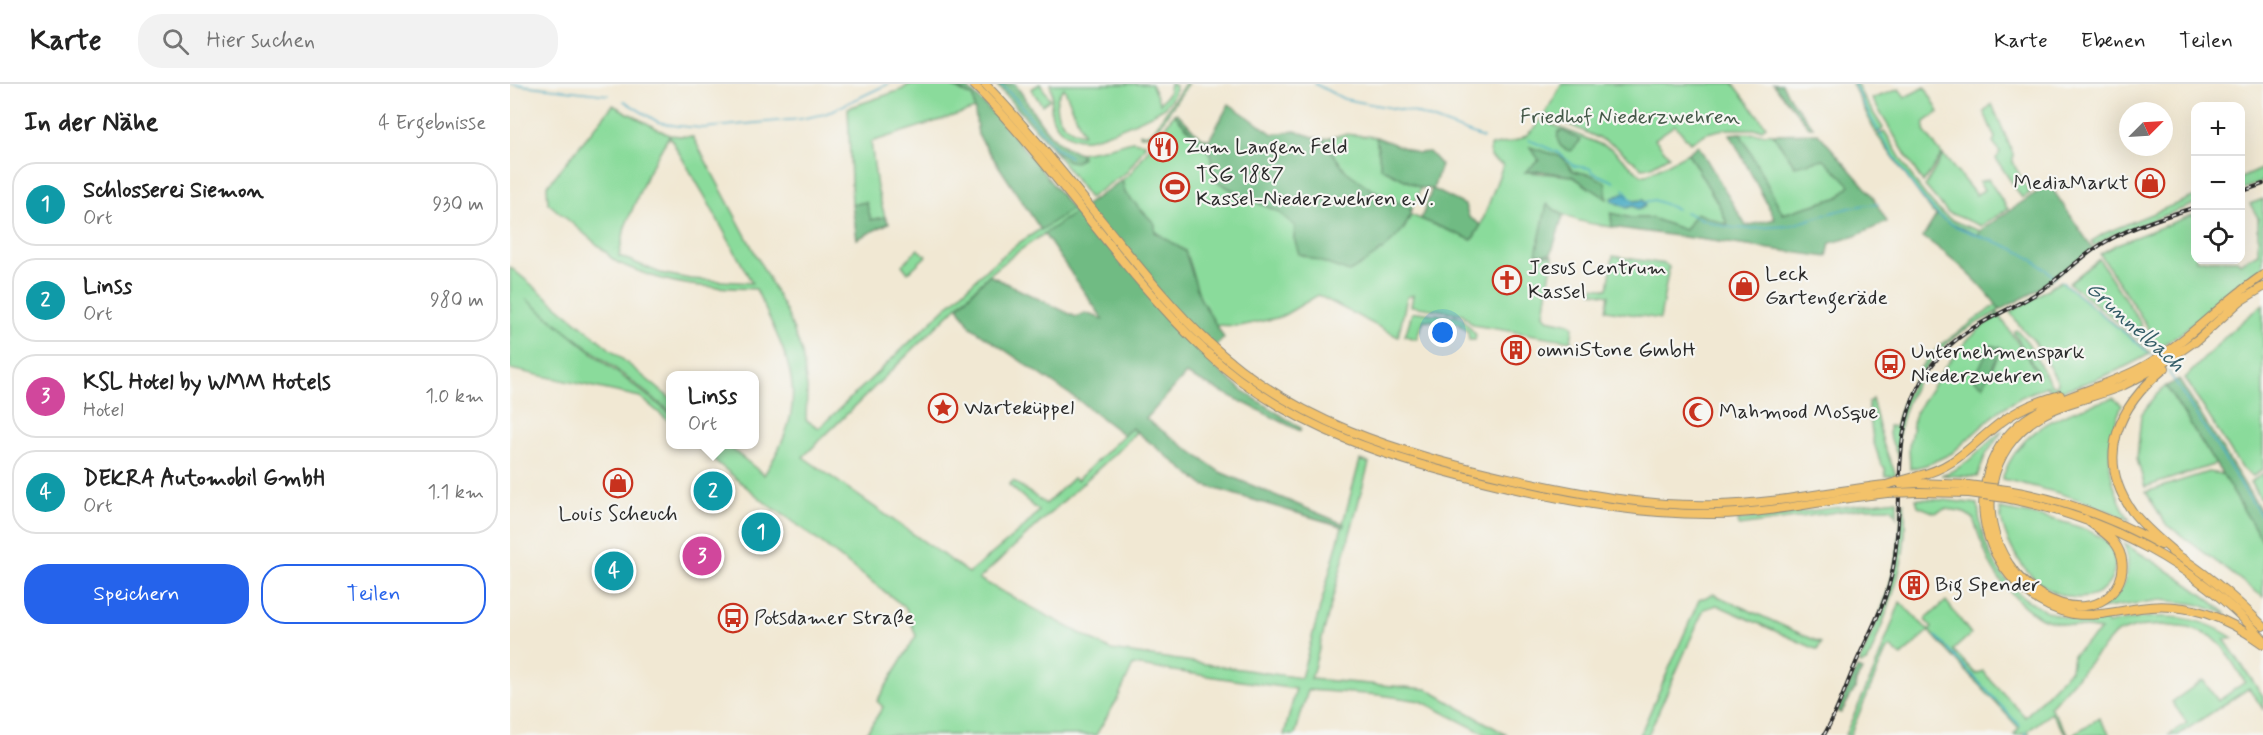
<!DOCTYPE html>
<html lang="de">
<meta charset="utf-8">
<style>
:root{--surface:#fff;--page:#f2f2f2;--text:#222;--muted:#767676;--line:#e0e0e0;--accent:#2563eb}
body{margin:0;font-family:Mynerve,sans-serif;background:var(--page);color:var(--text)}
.controls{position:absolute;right:18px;top:18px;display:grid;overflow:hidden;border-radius:12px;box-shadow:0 6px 24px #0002}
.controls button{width:54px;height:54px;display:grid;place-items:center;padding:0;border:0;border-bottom:2px solid var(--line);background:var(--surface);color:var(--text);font:30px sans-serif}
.compass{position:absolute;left:1609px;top:18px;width:54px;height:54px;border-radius:50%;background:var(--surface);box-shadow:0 6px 24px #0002;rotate:66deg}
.you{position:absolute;left:933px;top:249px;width:21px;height:21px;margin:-15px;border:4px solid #fff;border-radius:50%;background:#1a73e8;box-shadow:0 0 0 9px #1a73e833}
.badge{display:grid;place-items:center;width:39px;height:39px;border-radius:50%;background:var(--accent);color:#fff;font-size:20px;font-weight:700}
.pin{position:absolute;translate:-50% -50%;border:3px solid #fff;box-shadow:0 2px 6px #0006}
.popup{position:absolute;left:156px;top:287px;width:93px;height:78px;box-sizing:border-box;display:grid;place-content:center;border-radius:12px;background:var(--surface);filter:drop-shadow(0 2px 4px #0005);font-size:20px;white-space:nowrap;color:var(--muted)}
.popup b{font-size:22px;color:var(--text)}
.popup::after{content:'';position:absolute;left:50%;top:100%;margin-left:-12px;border:12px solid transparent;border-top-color:var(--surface)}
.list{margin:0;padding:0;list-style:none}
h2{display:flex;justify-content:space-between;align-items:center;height:78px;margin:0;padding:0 24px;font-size:26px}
h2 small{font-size:20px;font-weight:400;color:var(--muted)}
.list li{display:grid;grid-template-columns:39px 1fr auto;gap:18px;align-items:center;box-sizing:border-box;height:84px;margin:0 12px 12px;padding:0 12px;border:2px solid var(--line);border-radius:24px}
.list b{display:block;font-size:22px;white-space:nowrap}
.list p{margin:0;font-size:20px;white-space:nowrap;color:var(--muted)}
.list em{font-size:20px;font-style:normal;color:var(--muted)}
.actions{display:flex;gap:12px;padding:18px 24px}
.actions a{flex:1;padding:14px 0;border:2px solid var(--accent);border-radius:24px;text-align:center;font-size:21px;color:var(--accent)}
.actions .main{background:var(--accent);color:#fff}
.icon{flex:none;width:33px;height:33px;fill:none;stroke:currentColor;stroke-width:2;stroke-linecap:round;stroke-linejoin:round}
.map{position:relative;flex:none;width:1753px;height:651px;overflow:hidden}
header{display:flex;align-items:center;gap:36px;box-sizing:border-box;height:84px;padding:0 30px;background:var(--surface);border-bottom:2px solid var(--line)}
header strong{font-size:28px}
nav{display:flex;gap:33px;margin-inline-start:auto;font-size:21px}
.search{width:420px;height:54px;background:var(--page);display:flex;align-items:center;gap:15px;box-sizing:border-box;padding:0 21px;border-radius:24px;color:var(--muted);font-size:22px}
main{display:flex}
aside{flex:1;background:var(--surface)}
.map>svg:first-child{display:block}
.green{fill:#8adb9b;stroke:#5a8363;stroke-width:1.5;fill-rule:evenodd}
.forest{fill:#6fbb83;stroke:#4d7357;stroke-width:1.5}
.water{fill:#42a8c2;stroke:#366a76;stroke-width:1.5}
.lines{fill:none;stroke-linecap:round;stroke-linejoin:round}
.stream{stroke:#42a8c2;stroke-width:1.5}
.highway-casing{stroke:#8e8a7f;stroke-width:10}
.highway{stroke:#f3c26a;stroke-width:8}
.rail-casing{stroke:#2b2b2b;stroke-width:4}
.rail{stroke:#f6f6f2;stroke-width:1.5;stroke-dasharray:4.5;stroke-linecap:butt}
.highway-bridge-casing{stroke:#8e8a7f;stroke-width:10;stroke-linecap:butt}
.highway-bridge{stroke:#f3c26a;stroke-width:8}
.labels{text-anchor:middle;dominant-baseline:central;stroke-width:4.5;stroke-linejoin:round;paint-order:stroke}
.park-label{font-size:21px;fill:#435747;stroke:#f6f6f2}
.poi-label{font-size:21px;fill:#2b2b2b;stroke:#f6f6f2;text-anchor:start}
.water-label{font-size:22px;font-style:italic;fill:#345d67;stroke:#f6f6f2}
</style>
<header>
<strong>Karte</strong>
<div class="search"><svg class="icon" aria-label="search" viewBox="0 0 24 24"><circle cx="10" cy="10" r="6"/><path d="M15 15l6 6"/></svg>Hier suchen</div>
<nav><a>Karte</a><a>Ebenen</a><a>Teilen</a></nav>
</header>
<main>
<aside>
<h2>In der Nähe<small>4 Ergebnisse</small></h2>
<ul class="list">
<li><span class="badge" style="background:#0f9aa8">1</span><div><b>Schlosserei Siemon</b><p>Ort</p></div><em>930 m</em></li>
<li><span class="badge" style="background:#0f9aa8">2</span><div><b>Linss</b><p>Ort</p></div><em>980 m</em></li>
<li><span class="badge" style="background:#d1479c">3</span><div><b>KSL Hotel by WMM Hotels</b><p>Hotel</p></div><em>1.0 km</em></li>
<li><span class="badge" style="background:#0f9aa8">4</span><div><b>DEKRA Automobil GmbH</b><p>Ort</p></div><em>1.1 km</em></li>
</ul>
<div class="actions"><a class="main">Speichern</a><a>Teilen</a></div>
</aside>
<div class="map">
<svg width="1753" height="651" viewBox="0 0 1753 651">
<rect width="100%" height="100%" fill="#f6f6f2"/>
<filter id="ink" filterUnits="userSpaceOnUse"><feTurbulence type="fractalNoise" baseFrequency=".0167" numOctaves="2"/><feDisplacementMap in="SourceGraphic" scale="12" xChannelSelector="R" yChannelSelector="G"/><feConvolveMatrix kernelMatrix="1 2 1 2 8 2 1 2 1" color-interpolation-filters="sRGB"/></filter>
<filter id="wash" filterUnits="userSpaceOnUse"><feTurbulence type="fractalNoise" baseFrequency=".008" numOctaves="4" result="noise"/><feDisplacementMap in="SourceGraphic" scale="24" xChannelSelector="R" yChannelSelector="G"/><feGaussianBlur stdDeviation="1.35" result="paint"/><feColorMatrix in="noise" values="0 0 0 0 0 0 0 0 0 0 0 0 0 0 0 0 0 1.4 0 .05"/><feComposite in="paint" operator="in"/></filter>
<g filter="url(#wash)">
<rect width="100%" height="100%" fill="#f1e8d3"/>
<path class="green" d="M400,0H438L463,13L465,25L361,58L367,104L375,133L361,136L356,118L342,121L338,24L391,6Z
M530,0L540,15L532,21L521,5Z
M540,0H641L650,19L658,9L660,0L666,2C664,10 662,16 655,22C646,31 592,53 578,55C569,56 559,53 552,47C532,29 547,16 540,0ZM554,4L573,49V50C550,46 537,21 554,4Z
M675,0H678L643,51H630V49L635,51L642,48Z
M1052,0H1224L1256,42L1252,45H1214L1197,49L1180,59L1165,41L1145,55L1159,72L1140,83L1132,84L1104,61L1035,30Z
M1342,0H1347L1352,11L1373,44L1372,46L1366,49Z
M1415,3L1429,28L1415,38L1414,47L1432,70L1413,99L1362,15L1389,5L1395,13Z
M1482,20L1503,70V79L1520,109L1512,114L1486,75L1490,68L1483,59L1485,54L1474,28Z
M103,21L159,51L183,53L277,229L292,269L297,304L296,336L309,344L480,182L510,158L562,125L565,129L506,169L479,191L293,373L459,489L513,444L529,427L499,401L503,397L536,420L563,394L567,396L621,344L626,348L612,363L469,495L601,566L791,594L850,376L859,379L801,595L917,605L997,651H977L911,617L870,611L798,606L785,651H774L786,605L623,581L607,616L586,651H355L373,623L367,617L406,552L396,524L277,433L258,421L186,361H217L254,391C304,313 280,280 246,205C199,203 166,203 123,185C111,180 103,178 96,168L38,119L37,102ZM159,52L193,109L242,199L180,195L150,189L109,172L115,143L138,88Z
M664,30L700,69L705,96L734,113L767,127L786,142L784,154L894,145L901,131L962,156L971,141L993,81L980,73V62C1005,57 1015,58 1031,36L1102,65L1131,91H1136L1178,69L1209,121L1218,142L1175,146L1141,134H1121L1101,129L1102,143C1075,139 1059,137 1037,120L1027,170L1043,172L1034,230L1037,235L1061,240L1063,243L1061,257L963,241L953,230L901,222L903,211L897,213L888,253L808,211L771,233L730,242L705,241L690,214L675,167L645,148L644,139L615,109L612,96L621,89ZM1052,73L1063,87L1082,91L1079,104L1062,92L1016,88L1029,76Z
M1375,48C1392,75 1413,118 1440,135C1449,140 1460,143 1470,147L1468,151L1439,139L1422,128L1367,51Z
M1230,49L1263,50L1285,82L1314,74L1341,101L1329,113L1273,130Z
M834,50L866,53L871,84L911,104L901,125L861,105L835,87L813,56Z
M622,57L635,59V62L617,88L579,114L542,64L558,77L572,73L570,69L593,65Z
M1433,71L1466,111L1474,106L1469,98L1478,95L1498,125L1471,142L1437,128L1415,102Z
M1753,84V97L1731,106V94Z
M1685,112V120L1602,151L1584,162L1582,157L1595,149Z
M1753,115V183L1718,207L1669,251L1645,265L1636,240L1590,170L1607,160L1685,130L1686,176H1727L1730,179L1748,169V134L1740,120Z
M408,165L416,172L398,189L392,181Z
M1103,172L1155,180L1159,183L1150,235L1096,226L1099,211L1082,208L1083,203L1098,205Z
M1589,175L1630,238L1637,261L1559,199Z
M0,183L161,315V328L16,215L96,280L161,330V339L130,313L0,285Z
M1551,197L1641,269C1609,288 1577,300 1542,309L1537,302L1511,313L1490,326L1442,369L1419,380L1400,385L1399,363L1405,329L1435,283L1459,254L1488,229L1529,291L1504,249V247L1507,246L1518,259L1542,302H1547L1548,298L1524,257L1509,241L1500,228Z
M1753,220V386L1743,392L1731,384L1675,294L1721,247Z
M1486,221L1490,226C1470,238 1447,248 1431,265C1406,292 1383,337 1389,375L1379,351V342L1385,343L1394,315L1411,283L1430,261Z
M908,228L951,233L966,251L965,256H959L958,248L947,239L914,236L906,255L895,252L902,229Z
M1656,302L1706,380L1635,403L1627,375L1631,331L1645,312Z
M1603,314L1612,321C1593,364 1596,396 1620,437C1579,416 1537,405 1492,395C1510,342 1554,329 1603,314Z
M1362,315L1373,359L1386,391L1375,392V384L1371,380L1363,356L1358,319Z
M1493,346L1475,372L1467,393L1431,391C1458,384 1472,362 1493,346Z
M1698,388L1712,390L1753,458V513L1655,439L1636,408Z
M1753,390V419L1740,398Z
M1406,415L1433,416L1468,420C1472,491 1524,543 1596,536L1597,540C1642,530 1683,527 1723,554L1714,555L1753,612V625L1739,604L1668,651H1659L1677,639L1662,618L1693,596L1708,617L1735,598L1713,563L1701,552L1679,544L1652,541L1626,543L1605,550L1540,623L1559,651H1557L1541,629L1518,647L1520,651H1514L1513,649L1510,651H1504L1509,644L1419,547L1391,572L1380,563L1376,567L1340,651H1335L1364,587L1390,518L1419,547L1422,544L1415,536L1436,517L1461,550L1443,566L1466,590L1473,587C1486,604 1502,617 1515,633L1561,585L1563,571L1591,546C1572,543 1551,542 1532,534C1524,530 1516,524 1510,518C1481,492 1475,469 1463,434L1451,427L1435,425L1425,429L1408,422Z
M1387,416V433L1382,424H1354L1229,442L1228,436Z
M1392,419H1394C1401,474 1378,526 1358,577L1352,580L1349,579C1375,523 1390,481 1392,419Z
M1490,425C1520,431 1560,436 1587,451C1615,466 1608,507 1578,513C1531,521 1493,466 1490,425Z
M1614,460C1651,481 1685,503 1717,530L1686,520L1651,516L1588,525C1614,513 1624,487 1614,460Z
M1203,510L1311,559L1308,566L1207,521L1194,525L1138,651H1130L1189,516Z
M1589,634L1600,651H1562Z"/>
<path class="forest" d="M438,0H453C495,38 528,81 562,125L531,146L468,51L463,13Z
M486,0H505C524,25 537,60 570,69L572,73L566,78L558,77L542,64Z
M1263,0H1272L1281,16L1303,43H1299Z
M719,20L763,50L785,47L813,56L836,87L861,105L901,125C899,151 860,176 839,188L789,170L784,154L785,142L767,127L734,113L705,96L700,69L664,30L667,29C679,39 683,51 699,56Z
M1053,47L1071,56L1061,67C1051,65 1046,59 1048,48Z
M1230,49L1273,130L1329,113L1340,101L1314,75L1285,82L1263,50L1308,49L1361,110L1377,138L1343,153L1320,159L1317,173L1102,143L1101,129L1121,134H1141L1175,146L1186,129L1218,141L1209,121L1178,69L1188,61L1236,142L1265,135L1220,50Z
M866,53L907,69L919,68L931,81L923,105L955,121L959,133L971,141L962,156L911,135L922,105L911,104L871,84Z
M1020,63L1052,73L1063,87L1082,91L1095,98L1097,115L1062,92L1030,87L1015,88L1029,76Z
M612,96L615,109L645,140V148L675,167L690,214L714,254L694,274L733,307L791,344L790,347L676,290L636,335L710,388L834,440V443L693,401L622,344L614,351L568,316L461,243L448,223L479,191L566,233L575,229L593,235L534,150Z
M1539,100L1583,165L1521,210L1490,226C1470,197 1442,173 1413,153L1427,130L1439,139L1468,151L1471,146Z
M356,118L361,136L375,133L379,139L347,155L342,121Z
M1037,120L1053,132L1041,170H1026Z
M1480,261L1492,264L1473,302L1464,295Z
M1669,296L1753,430V458L1712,390L1656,302Z
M1347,584L1352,586L1346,598L1345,605L1331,629L1327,628Z"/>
<path class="water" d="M1115,109L1123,117L1133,116L1136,121L1134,123L1128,125L1123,122L1117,124L1102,117V114Z"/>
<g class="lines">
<path class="stream" d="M1,0L99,11
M490,0L505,14L544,63L560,73
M805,0L834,15L903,28L973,54
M1344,0C1359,33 1409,122 1439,139C1461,151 1486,156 1508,167C1521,173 1533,184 1545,193
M114,17L148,38L168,42L193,44L290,35L315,30L378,0
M1019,56L1049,69L1064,82L1079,84L1084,89L1105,98
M1114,105L1123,118
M1135,118L1144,116L1167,125
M1175,128C1206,142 1226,148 1260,143C1266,142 1272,143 1278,142C1307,134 1338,121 1368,120
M1551,197L1644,273
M1658,287L1753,435
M1426,552L1510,642
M1515,648L1517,651"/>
</g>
</g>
<g filter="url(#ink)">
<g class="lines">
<g class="highway-casing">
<path id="highway" d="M463,0C546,82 608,184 693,265C777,345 887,378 998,403C1067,419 1135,431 1206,430C1264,429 1320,415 1377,409
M475,0C524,51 567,107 612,162C639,195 666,228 697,257C784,339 889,369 1003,395C1070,410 1138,423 1208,421C1264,420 1320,407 1376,401
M1753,191C1712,218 1680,255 1638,280C1578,316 1495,313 1476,396C1470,421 1474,448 1486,471C1501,500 1530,524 1563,530C1586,533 1608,527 1630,524C1677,517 1716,533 1753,560
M1685,258L1730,217L1753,203
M1655,284C1609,321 1584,373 1622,427C1634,443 1650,456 1665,469
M1408,392C1446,383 1461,361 1490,339C1508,325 1528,317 1550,311
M1409,399L1458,401
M1497,406C1551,415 1603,434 1651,461
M1409,408L1459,409
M1496,414C1594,433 1685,479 1753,555
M1575,435C1585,442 1596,449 1604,458C1624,483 1607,519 1575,522C1546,525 1514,504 1499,480C1466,432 1478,364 1529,333C1556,317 1587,313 1614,301C1641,288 1664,272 1688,255
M1662,468C1696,488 1725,514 1753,542"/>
</g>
<use href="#highway" class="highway"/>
<g class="rail-casing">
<path id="rail" d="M1730,108L1753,100
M1314,651C1327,629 1335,604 1345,581C1359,549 1377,519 1383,484C1398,405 1372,329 1436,265C1461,240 1494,229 1524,211C1550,195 1570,172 1597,157C1624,142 1656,132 1686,123"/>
</g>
<use href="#rail" class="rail"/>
<g class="highway-bridge-casing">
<path id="highway-bridge" d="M1391,400L1409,399
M1376,401L1408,392
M1458,401L1497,406
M1377,409L1409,408
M1459,409L1496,414"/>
</g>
<use href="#highway-bridge" class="highway-bridge"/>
</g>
</g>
<defs>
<g id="restaurant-ring" transform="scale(1.5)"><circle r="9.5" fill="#f6f6f2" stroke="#c8321e" stroke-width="1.5"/><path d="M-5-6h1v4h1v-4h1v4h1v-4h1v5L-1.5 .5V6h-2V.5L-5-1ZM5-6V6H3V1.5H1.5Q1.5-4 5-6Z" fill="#c8321e"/></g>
<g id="shop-ring" transform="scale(1.5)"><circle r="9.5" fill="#f6f6f2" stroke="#c8321e" stroke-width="1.5"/><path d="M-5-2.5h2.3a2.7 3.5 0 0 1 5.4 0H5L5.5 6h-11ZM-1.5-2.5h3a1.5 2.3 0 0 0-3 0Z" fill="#c8321e"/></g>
<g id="stadium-ring" transform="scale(1.5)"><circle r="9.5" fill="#f6f6f2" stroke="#c8321e" stroke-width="1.5"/><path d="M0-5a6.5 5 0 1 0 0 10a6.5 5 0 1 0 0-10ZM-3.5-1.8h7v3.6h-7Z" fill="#c8321e"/></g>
<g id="church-ring" transform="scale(1.5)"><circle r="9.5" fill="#f6f6f2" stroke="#c8321e" stroke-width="1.5"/><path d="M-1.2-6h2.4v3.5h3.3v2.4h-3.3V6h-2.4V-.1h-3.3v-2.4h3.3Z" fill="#c8321e"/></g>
<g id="building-ring" transform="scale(1.5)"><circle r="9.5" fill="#f6f6f2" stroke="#c8321e" stroke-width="1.5"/><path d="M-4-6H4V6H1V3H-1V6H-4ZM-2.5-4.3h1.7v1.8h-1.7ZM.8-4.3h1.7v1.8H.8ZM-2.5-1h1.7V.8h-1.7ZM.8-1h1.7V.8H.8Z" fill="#c8321e"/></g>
<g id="bus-ring" transform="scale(1.5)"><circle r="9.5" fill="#f6f6f2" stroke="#c8321e" stroke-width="1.5"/><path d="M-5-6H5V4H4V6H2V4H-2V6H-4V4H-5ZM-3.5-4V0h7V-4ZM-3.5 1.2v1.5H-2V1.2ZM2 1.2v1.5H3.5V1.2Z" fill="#c8321e"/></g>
<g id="sight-ring" transform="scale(1.5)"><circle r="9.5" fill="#f6f6f2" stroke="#c8321e" stroke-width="1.5"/><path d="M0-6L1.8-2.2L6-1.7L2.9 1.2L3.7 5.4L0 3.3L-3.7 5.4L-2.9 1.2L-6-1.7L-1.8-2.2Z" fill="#c8321e"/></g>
<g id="mosque-ring" transform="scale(1.5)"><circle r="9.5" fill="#f6f6f2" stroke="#c8321e" stroke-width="1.5"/><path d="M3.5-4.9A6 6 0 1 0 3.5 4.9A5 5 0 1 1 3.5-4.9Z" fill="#c8321e"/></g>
</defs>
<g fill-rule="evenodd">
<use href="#restaurant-ring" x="653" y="63"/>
<use href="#shop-ring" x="1640" y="99"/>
<use href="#stadium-ring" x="665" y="103"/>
<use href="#church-ring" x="997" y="196"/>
<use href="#shop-ring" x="1234" y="202"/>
<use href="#building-ring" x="1006" y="266"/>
<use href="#bus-ring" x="1380" y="280"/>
<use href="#sight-ring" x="433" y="324"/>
<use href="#mosque-ring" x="1188" y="328"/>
<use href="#shop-ring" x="108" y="399"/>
<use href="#building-ring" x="1404" y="501"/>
<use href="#bus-ring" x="223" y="534"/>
</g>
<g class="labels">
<g class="park-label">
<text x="1120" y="33">Friedhof Niederzwehren</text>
</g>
<g class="poi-label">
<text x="674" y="63">Zum Langen Feld</text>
<text x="686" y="91">TSG 1887<tspan x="686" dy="24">Kassel-Niederzwehren e.V.</tspan></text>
<text x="1619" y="99" text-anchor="end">MediaMarkt</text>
<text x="1018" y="184">Jesus Centrum<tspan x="1018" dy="24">Kassel</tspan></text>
<text x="1255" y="190">Leck<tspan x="1255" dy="24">Gartengeräde</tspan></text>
<text x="1027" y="266">omniStone GmbH</text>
<text x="1401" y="268">Unternehmenspark<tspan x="1401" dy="24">Niederzwehren</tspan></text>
<text x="454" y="324">Warteküppel</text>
<text x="1209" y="328">Mahmood Mosque</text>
<text x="108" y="430" text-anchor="middle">Louis Scheuch</text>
<text x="1425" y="501">Big Spender</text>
<text x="244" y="534">Potsdamer Straße</text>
</g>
<g class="water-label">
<text transform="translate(1625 243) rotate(42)">Grunnelbach</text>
</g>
</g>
</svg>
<div class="controls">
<button>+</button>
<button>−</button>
<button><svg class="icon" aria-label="locate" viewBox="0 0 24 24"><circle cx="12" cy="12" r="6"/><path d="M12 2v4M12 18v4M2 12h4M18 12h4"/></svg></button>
</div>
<svg class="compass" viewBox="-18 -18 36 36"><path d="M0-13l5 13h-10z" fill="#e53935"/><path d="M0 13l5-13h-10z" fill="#767676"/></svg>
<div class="you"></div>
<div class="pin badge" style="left:251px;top:448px;background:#0f9aa8">1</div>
<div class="pin badge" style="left:203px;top:407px;background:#0f9aa8">2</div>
<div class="popup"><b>Linss</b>Ort</div>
<div class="pin badge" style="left:192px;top:472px;background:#d1479c">3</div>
<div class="pin badge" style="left:104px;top:487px;background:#0f9aa8">4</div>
</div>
</main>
